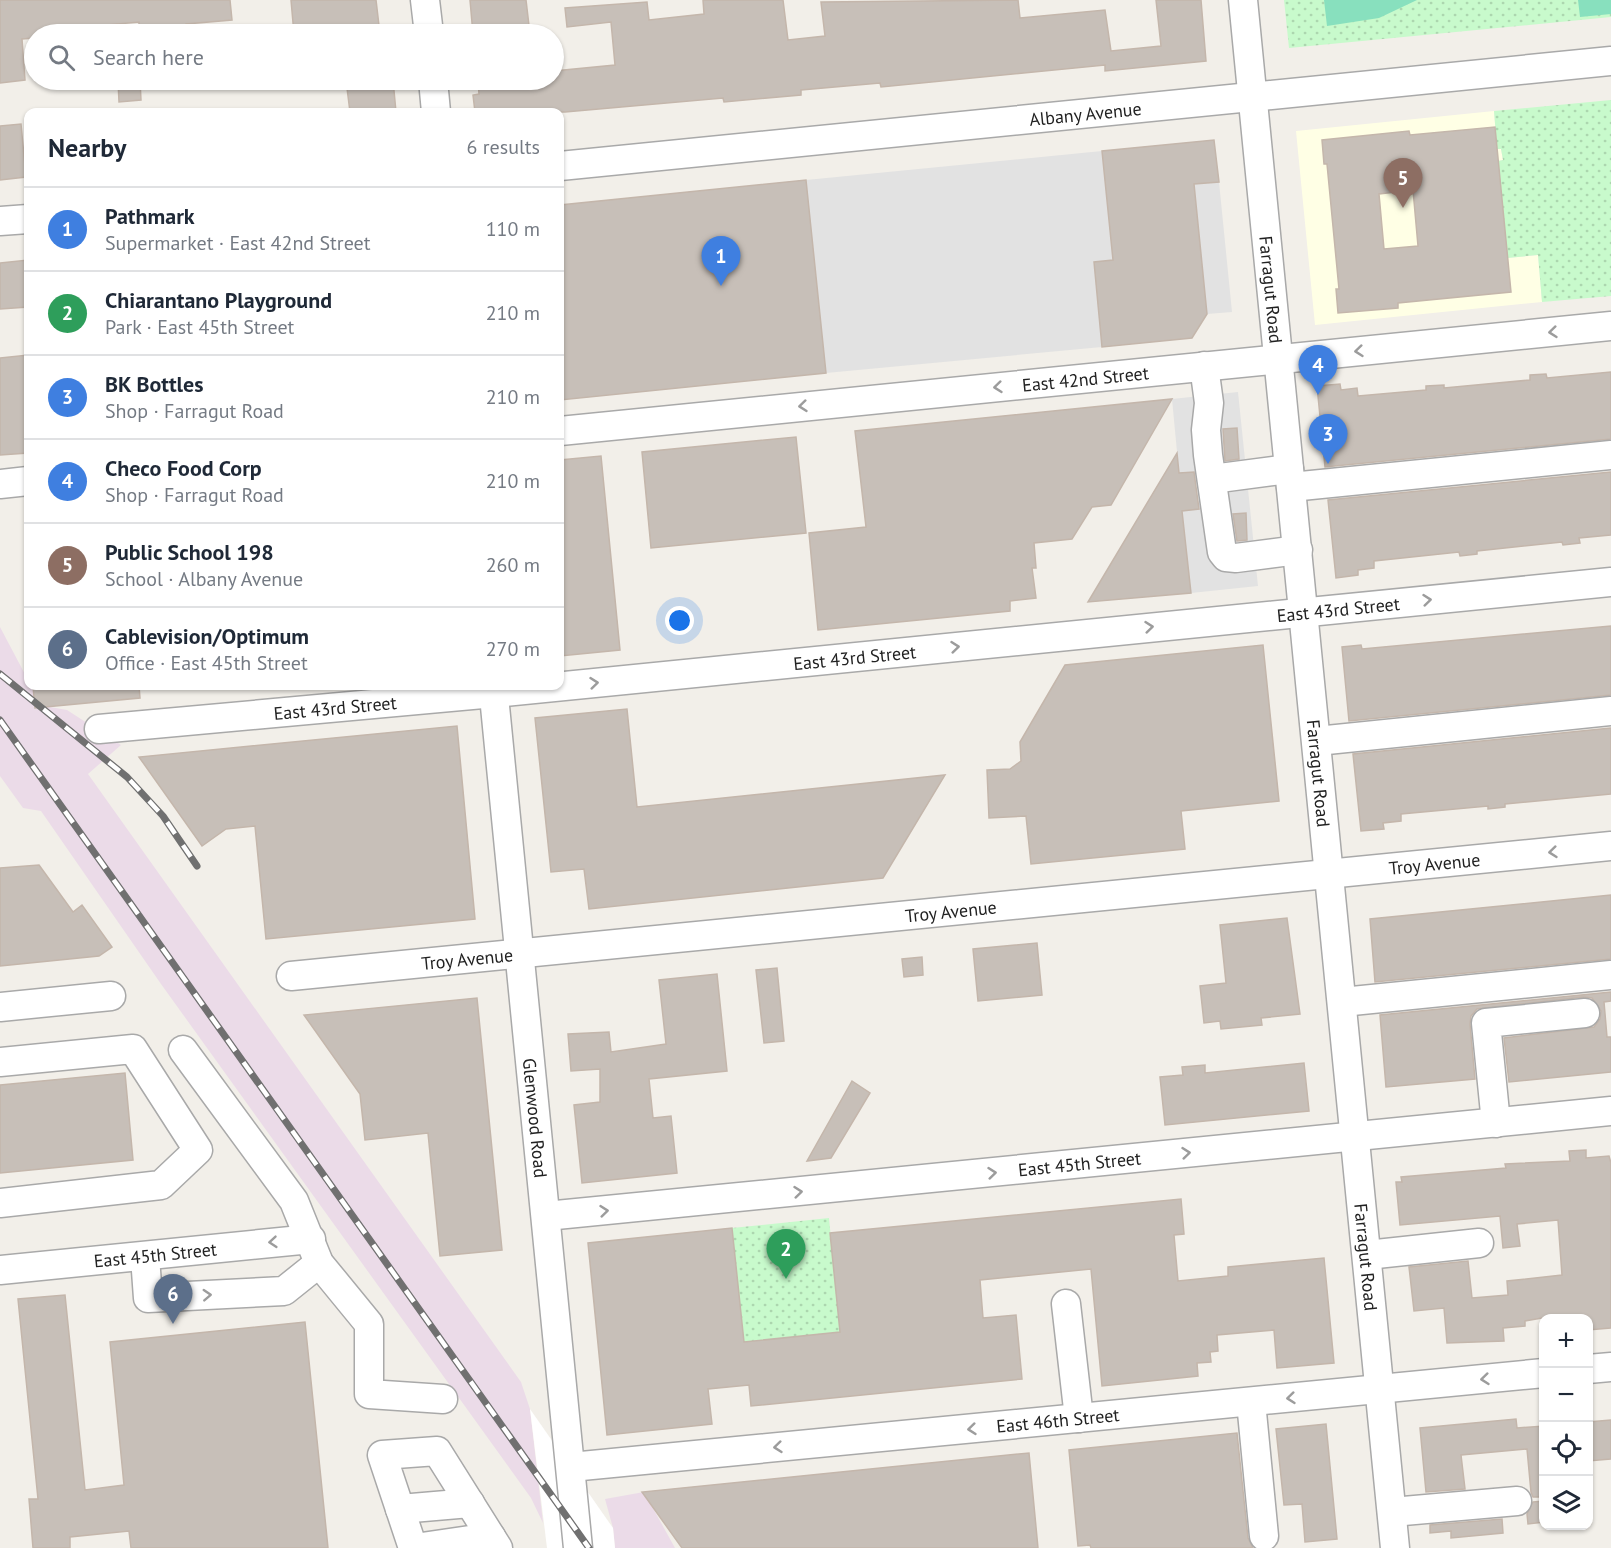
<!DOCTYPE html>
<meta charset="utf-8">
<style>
:root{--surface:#fff;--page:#f6f6f7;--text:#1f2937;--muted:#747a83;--line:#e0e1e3;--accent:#b45309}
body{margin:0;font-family:"PT Sans",sans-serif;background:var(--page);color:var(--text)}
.controls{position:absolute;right:18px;bottom:18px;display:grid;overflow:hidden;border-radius:12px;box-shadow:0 2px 4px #0004}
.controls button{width:54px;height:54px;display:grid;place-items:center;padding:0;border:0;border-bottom:2px solid var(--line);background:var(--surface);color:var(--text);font:30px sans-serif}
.you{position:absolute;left:680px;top:621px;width:21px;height:21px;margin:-15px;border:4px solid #fff;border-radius:50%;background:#1a73e8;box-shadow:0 0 0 9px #1a73e833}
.badge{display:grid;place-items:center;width:39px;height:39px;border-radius:50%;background:var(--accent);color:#fff;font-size:20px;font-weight:700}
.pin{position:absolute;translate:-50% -50px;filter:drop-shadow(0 2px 3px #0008)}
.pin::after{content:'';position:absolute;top:32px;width:21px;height:18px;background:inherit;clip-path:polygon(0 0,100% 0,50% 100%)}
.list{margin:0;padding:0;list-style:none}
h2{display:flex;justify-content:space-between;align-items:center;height:78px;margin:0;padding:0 24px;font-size:26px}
h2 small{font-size:20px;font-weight:400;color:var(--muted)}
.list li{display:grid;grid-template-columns:39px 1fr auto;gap:18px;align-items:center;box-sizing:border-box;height:84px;padding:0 24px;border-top:2px solid var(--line)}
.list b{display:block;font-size:22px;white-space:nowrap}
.list p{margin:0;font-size:20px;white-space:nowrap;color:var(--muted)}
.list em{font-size:20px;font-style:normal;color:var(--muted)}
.icon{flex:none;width:33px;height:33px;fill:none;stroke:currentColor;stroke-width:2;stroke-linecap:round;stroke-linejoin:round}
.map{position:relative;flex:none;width:1611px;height:1548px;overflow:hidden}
.search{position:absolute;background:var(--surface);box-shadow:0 2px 4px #0004;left:24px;top:24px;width:540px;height:66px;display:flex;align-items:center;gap:15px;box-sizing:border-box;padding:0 21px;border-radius:33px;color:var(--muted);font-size:22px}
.panel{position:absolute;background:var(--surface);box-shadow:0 2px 4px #0004;left:24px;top:108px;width:540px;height:582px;border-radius:12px}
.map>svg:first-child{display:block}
.education{fill:#ffffe5}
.railway{fill:#ebdbe8}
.park{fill:url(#park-dots)}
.pitch{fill:#88e0be}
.parking{fill:#e2e2e2}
.pier{fill:#fff}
.building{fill:#c7bfb8;stroke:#c4b6ab;stroke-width:1.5;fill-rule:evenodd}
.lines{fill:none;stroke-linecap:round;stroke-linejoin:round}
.minor-casing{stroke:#a9a9a9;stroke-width:31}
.minor{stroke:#fff;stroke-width:28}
.rail-casing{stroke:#707070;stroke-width:7}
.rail{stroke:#fff;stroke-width:4.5;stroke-dasharray:14;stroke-linecap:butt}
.oneway{stroke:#9c9c9c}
.labels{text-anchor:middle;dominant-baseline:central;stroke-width:4.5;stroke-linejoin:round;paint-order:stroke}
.street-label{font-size:18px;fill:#222;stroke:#fff}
</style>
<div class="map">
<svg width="1611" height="1548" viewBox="0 0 1611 1548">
<defs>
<pattern id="park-dots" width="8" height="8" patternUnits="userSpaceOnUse" patternTransform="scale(1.5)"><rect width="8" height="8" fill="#c8facc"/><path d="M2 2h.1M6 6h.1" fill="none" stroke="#acd6af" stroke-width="1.8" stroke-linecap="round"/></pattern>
</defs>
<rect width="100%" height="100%" fill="#f2efe9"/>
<path class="education" d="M1494,111L1497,149H1501L1503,160L1498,161L1508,258L1538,255L1542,302L1315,325L1296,131Z"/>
<path class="railway" d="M0,627L28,680V686H33L50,707L67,710L121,745L88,774L521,1382L530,1409L543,1523L531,1498L161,984L41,811L23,808L0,776Z
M644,1492L675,1548H615L613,1528L605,1499Z"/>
<path class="park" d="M1284,0H1611V17L1289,48Z
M1611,100V296L1542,302L1538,255L1507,258L1498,161L1503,160L1501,149H1497L1494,111Z
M829,1218L840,1332L743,1342L732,1228Z"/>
<path class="pitch" d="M1324,0H1417L1379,18L1327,26Z
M1578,0H1611V14L1580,17Z"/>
<path class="parking" d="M1102,151L1113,260L1094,262L1102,347L826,373L806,180Z
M1219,182L1232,312L1207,314L1194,184Z
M1238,392L1258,586L1191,593L1182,511L1199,509L1198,501L1202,500L1200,486H1197L1196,481H1189L1179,473L1172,399Z"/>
<path class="pier" d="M530,1409L613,1528L615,1548H547Z"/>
<path class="building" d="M0,0H230L232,20L186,24L187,32L167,34V27L139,29V22L74,28L75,33L34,34V38L22,39L25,80L0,83Z
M291,0H376L380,34H294Z
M470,0H526L530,34H473Z
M703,0H783L788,40L825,36L821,2L1018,0L1020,18L1105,10L1111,51L1161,46L1156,0H1201L1206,61L1105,71V65L881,87L880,83L801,90V95L724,102L723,98L565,112H475L473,95L479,94L478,80H554V71L615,65L611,22L567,27L565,8L647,2L649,20L704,14Z
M118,80H140L141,100L119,102Z
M346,80H393L396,112H350Z
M21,124L26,177L0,180V126Z
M1495,127L1511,292L1398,303V308L1338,313L1336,289H1339L1327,164H1324L1322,140L1409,131L1410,135ZM1413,190L1418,246L1384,249L1379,194Z
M1214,140L1219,182L1194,184L1207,314L1192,338L1102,347L1094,262L1113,260L1102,151Z
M806,180L826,373L560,400V205Z
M28,260V307L0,309V263Z
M28,355V453L0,455V358Z
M1611,372V439L1325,467L1317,386L1340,384L1341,390L1357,388L1358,396L1426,390V386L1444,385V388L1530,380V375L1546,374L1547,378Z
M1172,399L1111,505L1092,507L1072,539L1034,543L1036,568H1032L1036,598L1010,601V611L818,630L809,533L866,527L855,431Z
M1237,428L1239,459L1225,461L1223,429Z
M796,437L806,533L651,548L642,452Z
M1177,453L1179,473L1194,472L1199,509L1182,511L1191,593L1088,602Z
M601,456L620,650L560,656V460Z
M1611,472V535L1579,538L1580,543L1563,545L1562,542L1477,551V554L1460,556L1459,552L1374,561V568L1358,570V575L1336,578L1328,500Z
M1246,513L1247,540L1237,541L1233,514Z
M1611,626V695L1349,721L1342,647L1361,645L1362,649Z
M1263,645L1279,801L1181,811L1185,849L1031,864L1026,816L989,818L987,770L1010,769L1021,761L1020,742L1065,665Z
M33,686H139L140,698L35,708Z
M627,709L637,807L945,775L883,878L589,909L584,869L551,872L535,718Z
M457,726L475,919L266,939L255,826L226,829L202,846L139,757Z
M1611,728V794L1505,804V807L1488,809V806L1401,814V821L1383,823L1384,829L1361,831L1353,754Z
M39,865L73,912L82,905L112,947L99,956L0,966V868Z
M1611,895V959L1375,982L1370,919Z
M1287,918L1300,1014L1261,1018L1262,1025L1221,1029L1220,1021L1204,1023L1200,986L1226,983L1220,925Z
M1037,943L1042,995L978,1001L973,949Z
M922,957L923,975L904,977L902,959Z
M777,968L784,1041L764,1043L756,970Z
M717,974L727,1071L649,1079L653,1118L671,1116L677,1173L582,1183L574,1105L600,1102V1069L571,1071L568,1034L609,1032L611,1052L666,1044L659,980Z
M1611,992V1001L1604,1002L1607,1037H1611V1072L1509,1082L1504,1038L1594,1027L1600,1019L1601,1011L1592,998L1583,997L1477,1009L1471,1016L1470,1024L1475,1079L1386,1087L1380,1015Z
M477,998L502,1250L440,1256L428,1133L365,1140L360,1094L304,1015Z
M1304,1063L1309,1111L1165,1125L1160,1077L1183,1075L1182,1067L1205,1065V1073Z
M125,1073L133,1160L0,1173V1085Z
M852,1081L870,1093L831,1158L807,1161Z
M1586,1150V1158L1609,1156L1611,1163V1328L1588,1330V1318H1542L1525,1321V1326L1503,1328L1504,1341L1447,1343L1444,1308L1414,1311L1409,1267L1468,1261L1472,1298L1508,1295L1507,1281L1562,1275L1558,1220L1517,1224L1520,1246L1503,1248L1500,1216L1400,1225L1396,1182H1402L1401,1177L1506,1168L1505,1164L1570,1161L1569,1151Z
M1181,1199L1184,1234L1174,1235L1178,1281L1228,1276V1267L1324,1258L1334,1363L1277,1368L1274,1330L1217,1335L1218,1351L1210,1352L1211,1362L1197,1363L1198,1376L1102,1386L1091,1269L980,1280L983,1318L1016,1315L1022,1379L751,1406L749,1385L708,1389L712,1424L607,1435L588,1243L732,1228L744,1342L840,1332L830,1233Z
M65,1295L85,1490L124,1485L110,1342L305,1322L328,1548H131L129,1531L70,1537V1548H33L29,1499H38L18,1299Z
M1516,1419L1517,1428L1544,1426V1497H1533L1531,1492L1527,1449L1461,1455L1465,1489L1426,1492L1420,1428Z
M1611,1420V1459L1588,1461V1422Z
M1326,1424L1337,1539L1305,1542L1302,1504L1284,1505L1276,1429Z
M1237,1433L1248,1538L1253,1548H1091L1090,1545L1078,1546L1069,1450Z
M1029,1453L1038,1548H682L642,1492Z
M1544,1501V1522L1528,1524L1527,1514L1533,1502Z
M1502,1519L1503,1533L1451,1538V1531L1430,1533V1525Z"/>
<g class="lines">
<g class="minor-casing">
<g id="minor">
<path d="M425,0L429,34"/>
<path id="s1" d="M1243,0L1395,1548"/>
<path d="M433,80L436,112"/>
<path id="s2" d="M560,166L1611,61"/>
<path d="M0,221L28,219"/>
<path d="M1204,366L1209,403L1206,430L1208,455L1222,552L1226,557L1236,558L1298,550"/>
<path id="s3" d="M560,431L1611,326"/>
<path d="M1212,479L1289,469"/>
<path d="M0,484L28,481"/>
<path d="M1291,487L1611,455"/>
<path id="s4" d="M493,686L578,1548"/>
<path id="s5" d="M99,729L494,693L1611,582"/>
<path d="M1317,741L1611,711"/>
<path id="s6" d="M291,976L1611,846"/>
<path d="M1342,1002L1611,975"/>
<path d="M0,1007L111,996"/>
<path d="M183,1050L294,1201L319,1263L369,1324V1394L443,1399"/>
<path d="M0,1062L133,1049L198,1150L161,1185L0,1203"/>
<path d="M1496,1123L1486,1023L1585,1013"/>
<path id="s7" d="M546,1216L1611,1111"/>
<path d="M1367,1255L1479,1243"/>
<path d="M145,1257L148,1298L284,1291L319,1263"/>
<path id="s8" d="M0,1270L311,1239"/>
<path d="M1066,1304L1079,1418"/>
<path d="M1588,1369L1611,1367"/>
<path d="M1251,1402L1264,1536"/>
<path id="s9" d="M571,1467L1544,1373"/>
<path d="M400,1509L470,1503"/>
<path d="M1392,1512L1517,1501"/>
<path d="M413,1548L382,1455L437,1451L498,1548"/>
<path d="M415,1548L491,1537"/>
</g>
</g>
<use href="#minor" class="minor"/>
<g class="rail-casing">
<path id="rail" d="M0,674L127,777L163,816L197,866
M0,720L589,1548"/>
</g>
<use href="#rail" class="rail"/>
</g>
<defs><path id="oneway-chevron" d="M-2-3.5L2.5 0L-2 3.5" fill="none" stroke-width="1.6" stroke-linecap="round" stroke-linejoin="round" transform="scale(1.5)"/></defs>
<g class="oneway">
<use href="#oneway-chevron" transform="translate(1553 332) rotate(174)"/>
<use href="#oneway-chevron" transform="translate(1359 351) rotate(174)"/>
<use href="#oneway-chevron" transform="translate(998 387) rotate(174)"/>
<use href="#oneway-chevron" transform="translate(803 406) rotate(174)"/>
<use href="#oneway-chevron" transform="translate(1427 600) rotate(-6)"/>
<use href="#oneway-chevron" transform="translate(1149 627) rotate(-6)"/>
<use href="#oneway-chevron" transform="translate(955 647) rotate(-6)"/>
<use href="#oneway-chevron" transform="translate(594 683) rotate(-6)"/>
<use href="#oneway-chevron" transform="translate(1553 852) rotate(174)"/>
<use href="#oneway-chevron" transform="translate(1186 1153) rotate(-6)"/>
<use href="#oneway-chevron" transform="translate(992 1173) rotate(-6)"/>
<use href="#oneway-chevron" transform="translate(798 1192) rotate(-6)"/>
<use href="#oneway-chevron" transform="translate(604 1211) rotate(-6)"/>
<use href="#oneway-chevron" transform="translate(273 1242) rotate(175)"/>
<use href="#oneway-chevron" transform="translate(207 1295) rotate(-3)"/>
<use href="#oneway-chevron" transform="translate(1485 1379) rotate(174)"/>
<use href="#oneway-chevron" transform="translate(1291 1398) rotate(174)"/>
<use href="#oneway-chevron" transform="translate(972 1429) rotate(174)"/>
<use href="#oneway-chevron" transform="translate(778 1447) rotate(174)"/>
</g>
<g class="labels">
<g class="street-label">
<text stroke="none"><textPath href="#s2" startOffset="528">Albany Avenue</textPath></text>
<text stroke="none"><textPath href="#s1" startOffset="291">Farragut Road</textPath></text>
<text stroke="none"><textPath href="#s3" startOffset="528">East 42nd Street</textPath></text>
<text stroke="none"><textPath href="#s5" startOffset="1245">East 43rd Street</textPath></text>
<text stroke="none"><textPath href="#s5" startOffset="759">East 43rd Street</textPath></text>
<text stroke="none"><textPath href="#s5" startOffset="237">East 43rd Street</textPath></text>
<text stroke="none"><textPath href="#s1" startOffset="777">Farragut Road</textPath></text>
<text stroke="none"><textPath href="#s6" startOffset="1149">Troy Avenue</textPath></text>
<text stroke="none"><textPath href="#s6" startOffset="663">Troy Avenue</textPath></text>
<text stroke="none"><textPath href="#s6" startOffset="177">Troy Avenue</textPath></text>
<text stroke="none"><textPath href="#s4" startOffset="434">Glenwood Road</textPath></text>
<text stroke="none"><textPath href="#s7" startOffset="536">East 45th Street</textPath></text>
<text stroke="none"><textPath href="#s8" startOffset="156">East 45th Street</textPath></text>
<text stroke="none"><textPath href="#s1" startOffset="1263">Farragut Road</textPath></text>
<text stroke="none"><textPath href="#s9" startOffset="489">East 46th Street</textPath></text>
</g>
</g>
</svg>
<div class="controls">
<button>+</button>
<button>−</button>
<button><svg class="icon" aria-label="locate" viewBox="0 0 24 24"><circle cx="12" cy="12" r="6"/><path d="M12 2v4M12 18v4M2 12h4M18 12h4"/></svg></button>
<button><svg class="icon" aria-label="layers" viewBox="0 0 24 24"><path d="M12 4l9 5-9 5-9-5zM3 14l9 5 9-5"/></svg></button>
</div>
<div class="you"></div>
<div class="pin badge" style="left:721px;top:286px;background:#3f7fe0">1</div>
<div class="pin badge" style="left:786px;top:1279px;background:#2e9e5b">2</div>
<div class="pin badge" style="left:1328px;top:464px;background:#3f7fe0">3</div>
<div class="pin badge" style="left:1318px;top:395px;background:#3f7fe0">4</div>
<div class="pin badge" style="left:1403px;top:208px;background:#8d6e63">5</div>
<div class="pin badge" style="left:173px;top:1324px;background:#5c6f8a">6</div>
<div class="search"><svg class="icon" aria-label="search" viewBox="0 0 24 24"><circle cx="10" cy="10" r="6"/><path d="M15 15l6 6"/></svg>Search here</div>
<section class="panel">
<h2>Nearby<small>6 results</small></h2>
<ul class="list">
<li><span class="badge" style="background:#3f7fe0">1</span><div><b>Pathmark</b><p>Supermarket · East 42nd Street</p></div><em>110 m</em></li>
<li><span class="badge" style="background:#2e9e5b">2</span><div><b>Chiarantano Playground</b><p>Park · East 45th Street</p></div><em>210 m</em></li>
<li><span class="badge" style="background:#3f7fe0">3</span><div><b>BK Bottles</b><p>Shop · Farragut Road</p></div><em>210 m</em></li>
<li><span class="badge" style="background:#3f7fe0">4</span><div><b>Checo Food Corp</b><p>Shop · Farragut Road</p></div><em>210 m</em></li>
<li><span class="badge" style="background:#8d6e63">5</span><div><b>Public School 198</b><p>School · Albany Avenue</p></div><em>260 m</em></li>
<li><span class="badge" style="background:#5c6f8a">6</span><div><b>Cablevision/Optimum</b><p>Office · East 45th Street</p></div><em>270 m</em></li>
</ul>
</section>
</div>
